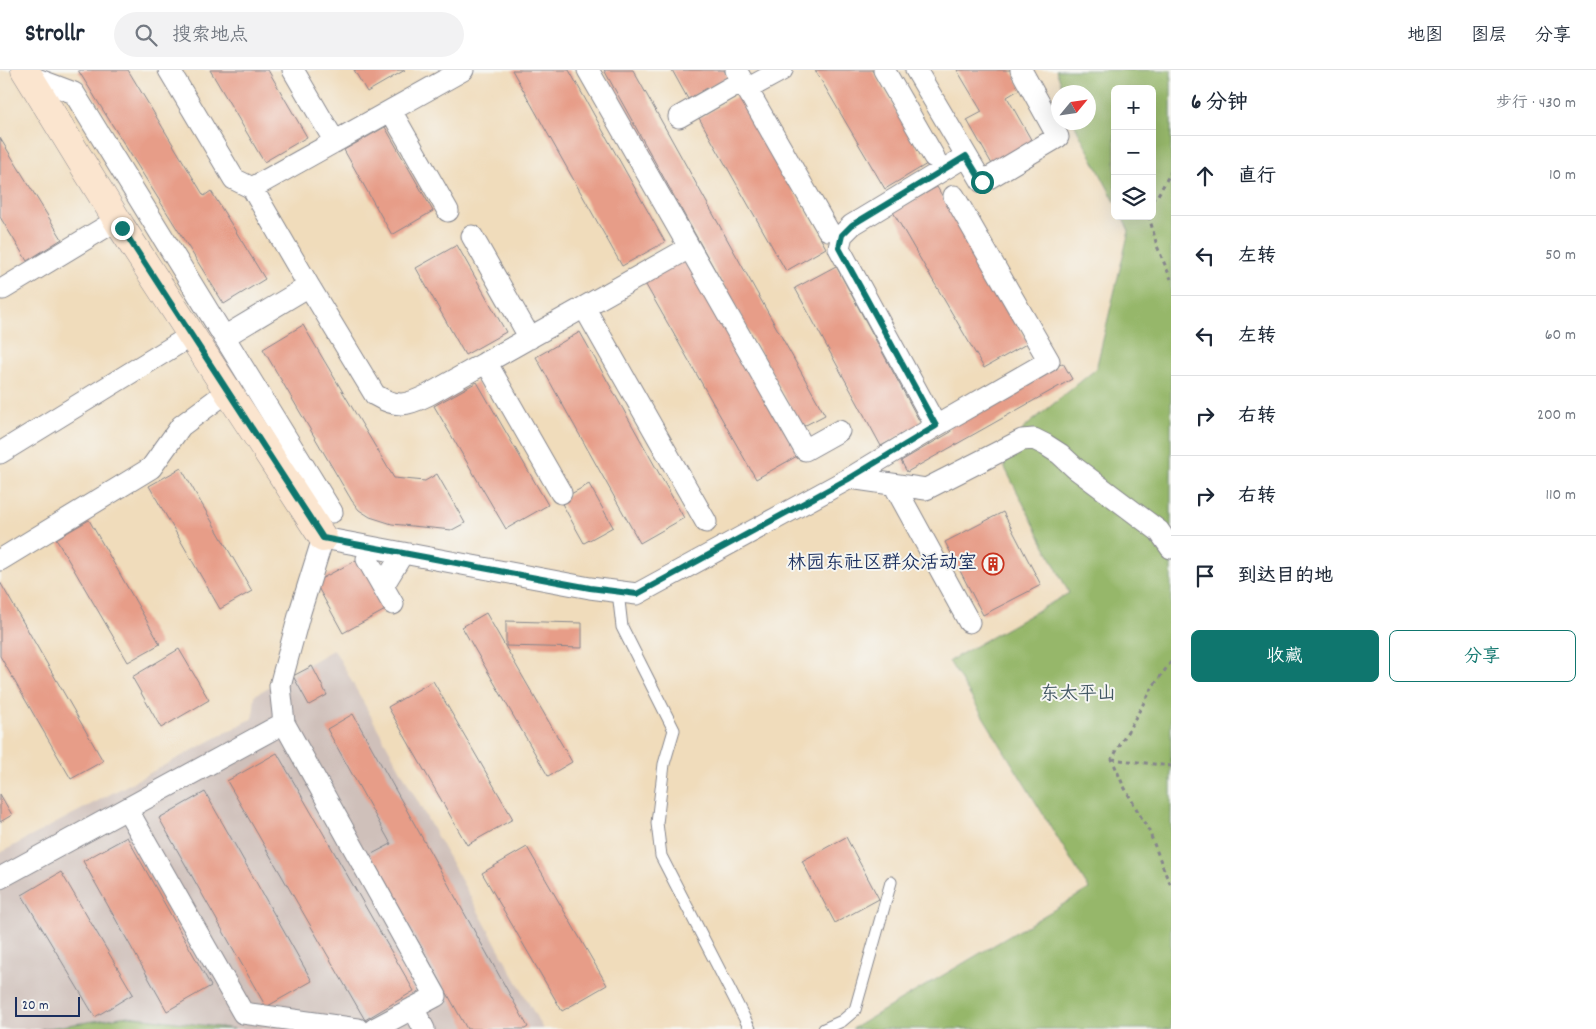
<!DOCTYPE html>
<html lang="zh">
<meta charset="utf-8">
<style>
:root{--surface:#fff;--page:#f2f2f3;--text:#1f2937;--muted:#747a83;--line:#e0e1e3;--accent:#0f766e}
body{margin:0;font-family:Dekko,"LXGW WenKai TC",sans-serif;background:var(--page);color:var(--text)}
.controls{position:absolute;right:15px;top:15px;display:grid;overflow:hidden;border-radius:8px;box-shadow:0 5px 20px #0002}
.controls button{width:45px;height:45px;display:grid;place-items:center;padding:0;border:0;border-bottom:1px solid var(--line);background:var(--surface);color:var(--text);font:25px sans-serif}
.compass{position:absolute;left:1051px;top:15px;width:45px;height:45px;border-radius:50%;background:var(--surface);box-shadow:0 5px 20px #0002;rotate:61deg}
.scale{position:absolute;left:15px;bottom:12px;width:65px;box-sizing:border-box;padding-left:5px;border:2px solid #1b2f5e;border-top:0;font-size:14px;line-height:18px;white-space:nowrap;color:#1b2f5e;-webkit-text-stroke:4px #f6f6f2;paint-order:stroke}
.stop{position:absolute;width:15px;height:15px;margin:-11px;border:4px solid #0f766e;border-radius:50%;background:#fff}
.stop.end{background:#0f766e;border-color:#fff;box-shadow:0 1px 5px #0008}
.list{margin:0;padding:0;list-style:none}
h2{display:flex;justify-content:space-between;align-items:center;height:65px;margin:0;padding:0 20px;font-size:21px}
h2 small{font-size:16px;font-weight:400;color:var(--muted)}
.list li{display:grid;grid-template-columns:32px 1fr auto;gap:15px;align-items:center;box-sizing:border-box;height:80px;padding:0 20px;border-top:1px solid var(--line)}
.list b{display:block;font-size:19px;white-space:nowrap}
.list em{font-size:16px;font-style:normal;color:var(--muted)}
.actions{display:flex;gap:10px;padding:15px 20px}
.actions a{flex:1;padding:11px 0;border:1px solid var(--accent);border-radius:8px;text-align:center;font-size:18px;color:var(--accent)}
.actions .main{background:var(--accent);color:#fff}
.icon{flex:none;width:28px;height:28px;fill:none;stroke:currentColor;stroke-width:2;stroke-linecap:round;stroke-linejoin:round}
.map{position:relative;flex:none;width:1171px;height:959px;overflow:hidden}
header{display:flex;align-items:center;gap:30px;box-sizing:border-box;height:70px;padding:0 25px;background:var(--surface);border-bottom:1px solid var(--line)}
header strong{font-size:24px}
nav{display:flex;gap:28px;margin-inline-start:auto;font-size:18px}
.search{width:350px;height:45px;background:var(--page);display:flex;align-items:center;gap:12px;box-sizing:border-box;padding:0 18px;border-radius:28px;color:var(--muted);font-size:19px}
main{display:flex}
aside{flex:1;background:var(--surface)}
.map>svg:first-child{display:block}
.industrial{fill:#cfc0ba}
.forest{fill:#96b76a;stroke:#587364}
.building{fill:#e79d88}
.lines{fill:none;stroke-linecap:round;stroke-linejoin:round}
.lane-casing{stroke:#86868c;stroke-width:13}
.street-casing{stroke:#86868c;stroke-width:23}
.secondary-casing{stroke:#86868c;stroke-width:29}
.path{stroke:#86868c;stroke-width:3;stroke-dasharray:4 4;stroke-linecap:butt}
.lane{stroke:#fff;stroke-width:11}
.street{stroke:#fff;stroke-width:21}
.secondary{stroke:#fbe5cf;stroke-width:28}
.route{stroke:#0f766e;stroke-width:6}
.labels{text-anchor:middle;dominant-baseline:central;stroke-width:4;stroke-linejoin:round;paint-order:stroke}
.poi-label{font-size:19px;fill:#1b2f5e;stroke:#f6f6f2;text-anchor:end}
.park-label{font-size:19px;fill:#445965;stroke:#f6f6f2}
</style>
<header>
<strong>Strollr</strong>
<div class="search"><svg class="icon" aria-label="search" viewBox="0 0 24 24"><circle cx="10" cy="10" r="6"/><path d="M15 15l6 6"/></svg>搜索地点</div>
<nav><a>地图</a><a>图层</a><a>分享</a></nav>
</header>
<main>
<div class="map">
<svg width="1171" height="959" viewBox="0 0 1171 959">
<rect width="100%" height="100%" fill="#f6f6f2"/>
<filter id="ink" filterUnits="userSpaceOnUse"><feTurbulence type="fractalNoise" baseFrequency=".02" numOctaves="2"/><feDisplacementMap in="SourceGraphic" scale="10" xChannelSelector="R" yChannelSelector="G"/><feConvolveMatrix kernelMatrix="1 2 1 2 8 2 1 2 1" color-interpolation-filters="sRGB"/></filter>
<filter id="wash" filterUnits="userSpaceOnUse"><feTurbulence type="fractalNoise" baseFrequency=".0096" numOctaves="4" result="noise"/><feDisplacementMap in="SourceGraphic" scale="20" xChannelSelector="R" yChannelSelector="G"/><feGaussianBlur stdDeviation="1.12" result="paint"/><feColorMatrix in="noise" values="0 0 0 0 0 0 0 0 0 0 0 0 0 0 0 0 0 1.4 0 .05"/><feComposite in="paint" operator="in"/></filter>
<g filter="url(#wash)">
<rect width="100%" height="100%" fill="#f0dcbb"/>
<path class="industrial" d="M334,579L543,959H234L128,946L41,959H0V783L253,648L255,625Z"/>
<path class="forest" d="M1056,0H1171V959H852L1089,819L949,591L1069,523L1004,396L1024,358L1096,299L1129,161L1122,146H1152V19H1115V132L1074,53L1088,52V22H1064Z
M128,946L234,959H41Z"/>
<g id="blocks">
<path class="building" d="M78,0H128L204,126L211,121L265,209L224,234Z
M210,0H268L307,67L264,92Z
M354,0H405L367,22Z
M512,0H569L665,172L622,196Z
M604,0H633L825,345L802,357Z
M672,0H724L728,7L688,29Z
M815,0H872L927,94L885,119Z
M957,0H1011L1022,18L1007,27L1033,73L993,96L967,50L982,42Z
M739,25L826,178L786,201L699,48Z
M385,57L433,141L392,165L344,80Z
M0,68L62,169L27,191L0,147Z
M937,117L1028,273L984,298L893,142Z
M457,175L506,262L465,285L416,198Z
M686,184L799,385L756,409L642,208Z
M836,196L921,354L881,376L795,218Z
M303,255L394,408L425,411L437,404L465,453L452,460L392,454L370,447L359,440L352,431L263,279Z
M580,262L684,448L640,473L536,287Z
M1063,293L1072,309L907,402L901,391L951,362L949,357Z
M477,312L548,435L506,459L434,336Z
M181,398L252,521L220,539L149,416Z
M589,414L613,457L584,473L560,430Z
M1003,442L1041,515L983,545L945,472Z
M89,450L160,574L128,592L56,469Z
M362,487L389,538L343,563L315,512Z
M0,512L103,691L71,709L0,586Z
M486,543L572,692L548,706L462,557Z
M506,551L582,553V578L506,576Z
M179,579L209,630L161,658L132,607Z
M312,596L327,625L309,635L293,606Z
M433,611L513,749L467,775L388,637Z
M353,644L528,957L525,959H467L370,785L391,774L327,659Z
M277,683L414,921L365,950L227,711Z
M205,722L312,911L266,937L159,748Z
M0,724L12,745L0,752Z
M127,767L211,916L167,941L83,791Z
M846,767L879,829L835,853L802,791Z
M527,777L607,915L562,941L482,803Z
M61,802L133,924L95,947L22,825Z"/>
</g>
</g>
<g filter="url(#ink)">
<use href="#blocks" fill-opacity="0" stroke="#86868c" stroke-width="1"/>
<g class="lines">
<g class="lane-casing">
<path id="lane" d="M618,522L622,557L674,660L664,694L657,753L661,786L750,959
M824,959L842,951L855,940L891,812"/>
</g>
<g class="street-casing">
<path id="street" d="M169,0L234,109L252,118L309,216L375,325C397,338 406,336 428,325L689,178
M293,0L335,72
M588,0L805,380L839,361
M736,0L828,160
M884,0L934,87
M916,0L982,112L1058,67L1021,0
M29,6L74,23L332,442
M747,19L782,0
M391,41L448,141
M679,47L742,11
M252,118L463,0
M472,166L530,268
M3,219L117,150
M584,237L706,452
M224,267L309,216
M486,292L561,423
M936,356L839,178L842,165L852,155L966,86
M0,383L192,265
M850,408L936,356L1049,291L954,126
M894,415L969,552
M367,489L393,534
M0,490L151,398L181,356L228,321
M383,516L403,483
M284,653L436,926L374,959
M127,739L243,943L358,959
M0,808L284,653L280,616L300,542L323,468L590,518L637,524L850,408L926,419L1022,370L1034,369L1046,375L1060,384L1075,398L1159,461L1171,478
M413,938L424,959"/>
</g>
<g class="secondary-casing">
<path id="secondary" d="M25,0L122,158L323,468"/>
</g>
<path class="path" d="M1152,130L1158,125L1171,102
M1149,146L1157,176L1171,209
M1171,592L1154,615L1112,689L1123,715L1149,761L1168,810L1171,815
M1112,689L1171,696"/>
<use href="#lane" class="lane"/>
<use href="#street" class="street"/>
<use href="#secondary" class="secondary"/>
</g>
</g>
<g class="lines" filter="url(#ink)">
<path class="route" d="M122,158L323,468L590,518L637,524L850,408L936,356L839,178L842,165L852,155L966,86L982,112"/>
</g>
<defs>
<g id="building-ring" transform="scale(1.125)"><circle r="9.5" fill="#f6f6f2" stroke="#c8321e" stroke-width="1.5"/><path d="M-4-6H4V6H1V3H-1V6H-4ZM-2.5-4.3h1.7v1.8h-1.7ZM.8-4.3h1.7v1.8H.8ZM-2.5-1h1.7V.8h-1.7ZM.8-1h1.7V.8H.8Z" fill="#c8321e"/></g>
</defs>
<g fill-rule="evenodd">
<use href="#building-ring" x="993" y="494"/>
</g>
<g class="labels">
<g class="poi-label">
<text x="977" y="494">林园东社区群众活动室</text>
</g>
<g class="park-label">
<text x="1078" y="625">东太平山</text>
</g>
</g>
</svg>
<div class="controls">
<button>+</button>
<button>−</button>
<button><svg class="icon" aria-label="layers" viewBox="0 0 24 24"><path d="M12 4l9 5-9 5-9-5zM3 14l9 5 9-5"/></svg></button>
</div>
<svg class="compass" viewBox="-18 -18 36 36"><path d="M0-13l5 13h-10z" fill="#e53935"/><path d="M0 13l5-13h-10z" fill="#747a83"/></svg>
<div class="scale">20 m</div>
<div class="stop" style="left:982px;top:112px"></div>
<div class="stop end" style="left:122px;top:158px"></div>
</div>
<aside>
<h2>6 分钟<small>步行 · 430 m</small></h2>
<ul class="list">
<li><svg class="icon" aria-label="ahead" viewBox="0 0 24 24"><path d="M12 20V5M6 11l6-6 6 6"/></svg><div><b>直行</b></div><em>10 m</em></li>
<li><svg class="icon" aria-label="left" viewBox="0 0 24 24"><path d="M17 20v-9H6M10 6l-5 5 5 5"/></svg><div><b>左转</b></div><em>50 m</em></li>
<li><svg class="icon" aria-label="left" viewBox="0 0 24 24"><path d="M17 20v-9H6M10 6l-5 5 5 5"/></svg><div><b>左转</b></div><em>60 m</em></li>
<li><svg class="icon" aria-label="right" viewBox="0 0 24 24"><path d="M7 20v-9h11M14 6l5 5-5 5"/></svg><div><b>右转</b></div><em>200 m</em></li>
<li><svg class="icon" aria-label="right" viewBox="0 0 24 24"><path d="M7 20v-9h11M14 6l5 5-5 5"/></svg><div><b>右转</b></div><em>110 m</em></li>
<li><svg class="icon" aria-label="arrive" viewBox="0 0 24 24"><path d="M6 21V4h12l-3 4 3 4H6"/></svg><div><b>到达目的地</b></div></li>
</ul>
<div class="actions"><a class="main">收藏</a><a>分享</a></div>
</aside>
</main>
